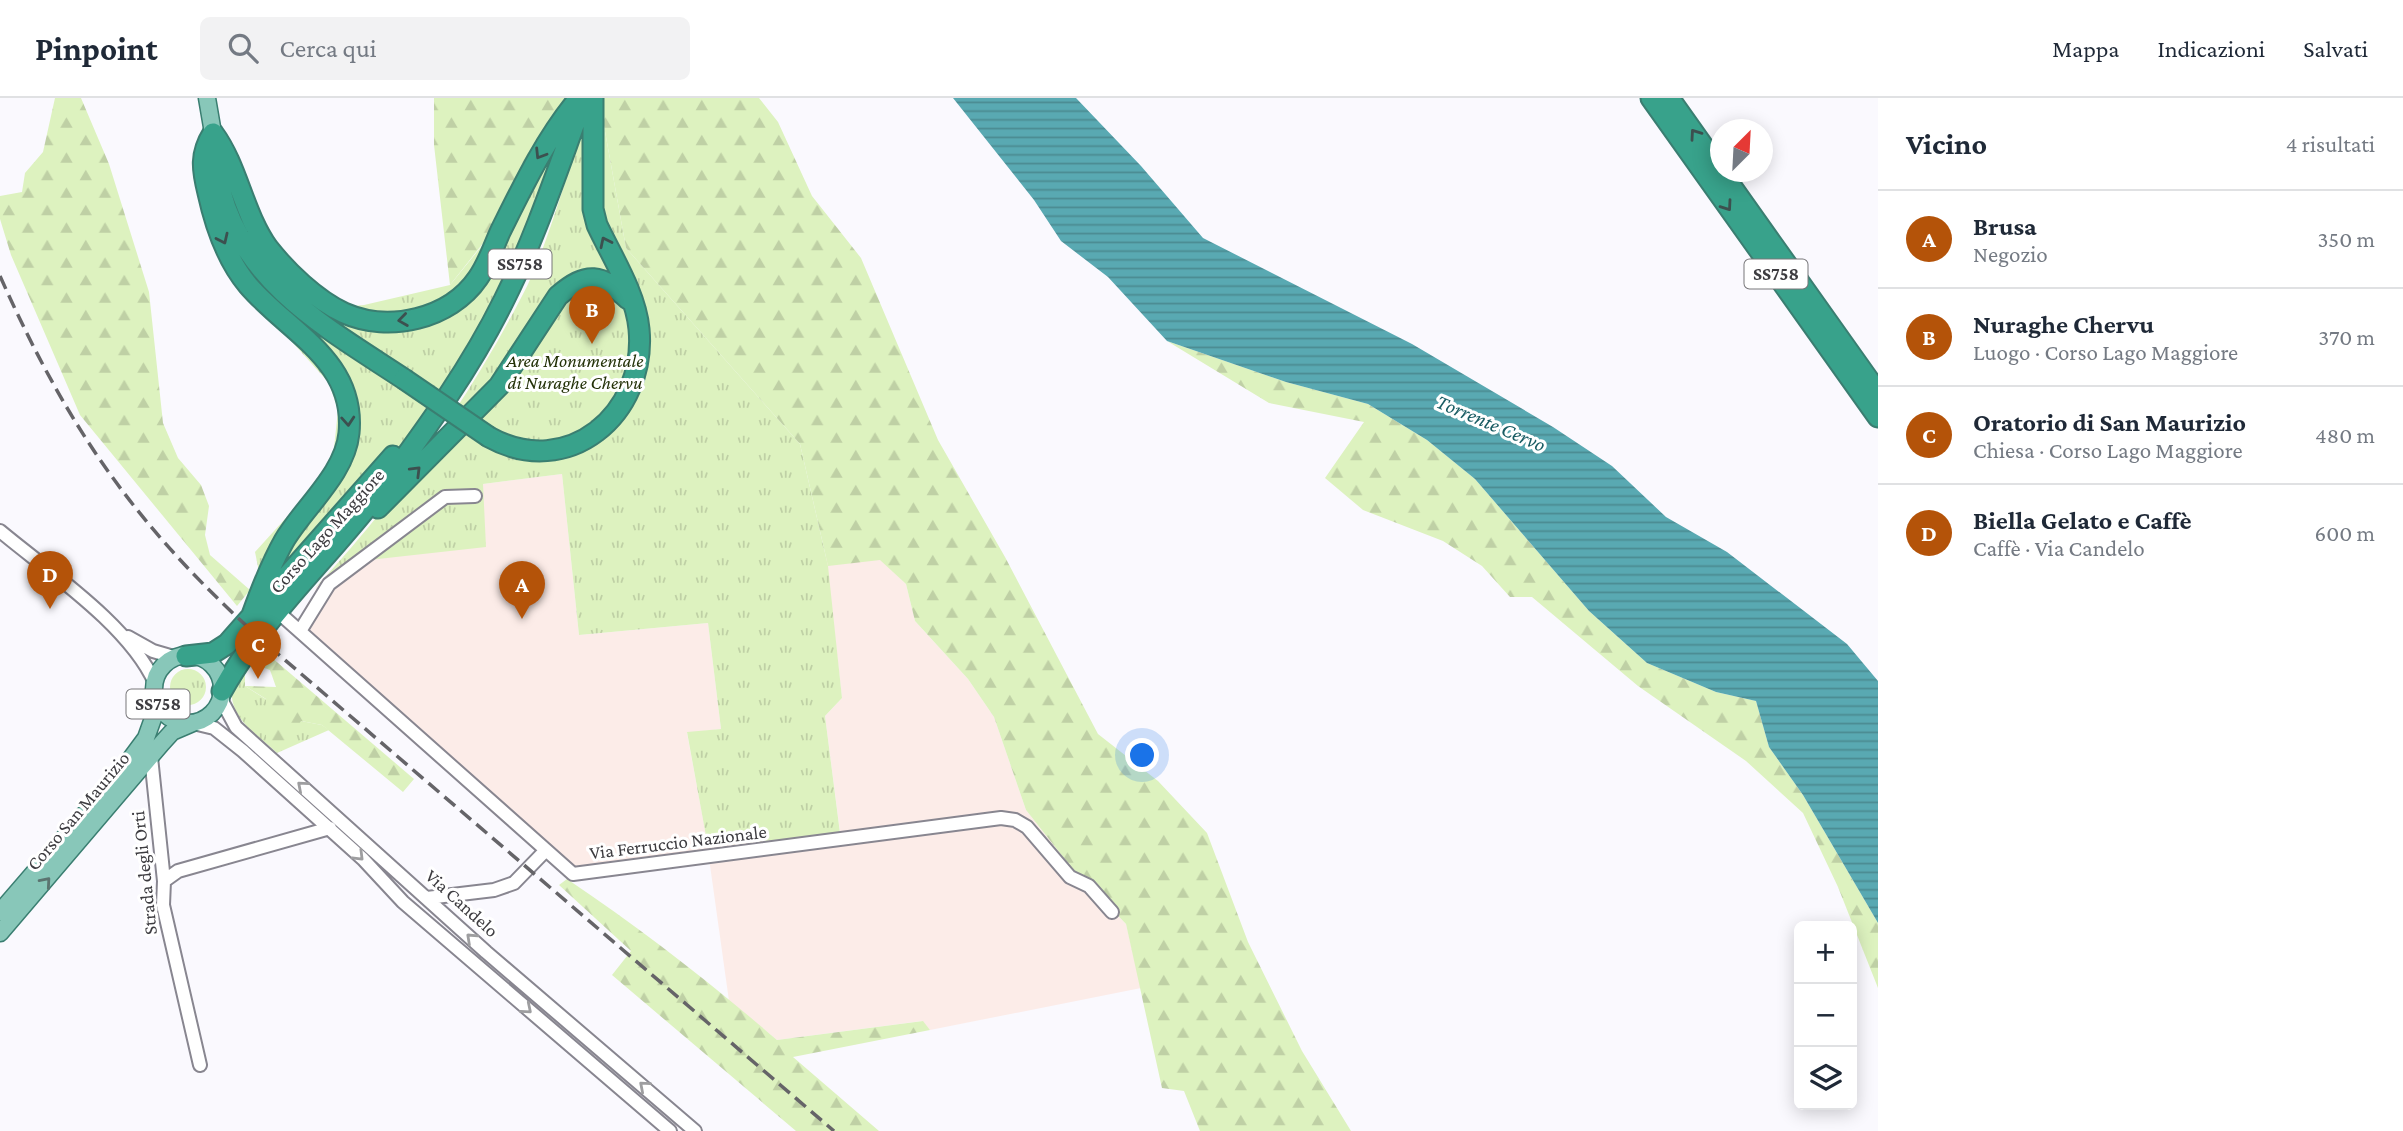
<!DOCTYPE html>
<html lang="it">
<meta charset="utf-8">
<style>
:root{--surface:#fff;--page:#f2f2f3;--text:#1f2937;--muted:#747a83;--line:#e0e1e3;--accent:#b45309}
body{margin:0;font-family:"Crimson Pro",serif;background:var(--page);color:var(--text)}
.controls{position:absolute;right:21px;bottom:21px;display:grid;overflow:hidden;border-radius:10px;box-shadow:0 4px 18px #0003}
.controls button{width:63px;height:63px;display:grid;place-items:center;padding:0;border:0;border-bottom:2px solid var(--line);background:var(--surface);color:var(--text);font:35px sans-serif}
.compass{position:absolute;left:1710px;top:21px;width:63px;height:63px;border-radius:50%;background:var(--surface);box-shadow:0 4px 18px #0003;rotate:24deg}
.you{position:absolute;left:1143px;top:658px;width:24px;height:24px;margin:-18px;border:5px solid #fff;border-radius:50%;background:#1a73e8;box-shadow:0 0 0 10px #1a73e833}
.badge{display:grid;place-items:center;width:46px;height:46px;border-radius:50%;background:var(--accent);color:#fff;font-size:23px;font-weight:700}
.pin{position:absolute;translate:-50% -58px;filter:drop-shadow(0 2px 4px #0008)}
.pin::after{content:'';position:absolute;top:37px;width:24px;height:21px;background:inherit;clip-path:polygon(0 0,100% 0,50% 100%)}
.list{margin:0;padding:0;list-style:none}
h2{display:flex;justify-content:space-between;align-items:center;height:91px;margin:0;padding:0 28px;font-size:30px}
h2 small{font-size:23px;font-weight:400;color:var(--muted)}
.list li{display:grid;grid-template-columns:46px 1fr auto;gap:21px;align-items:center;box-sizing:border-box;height:98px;padding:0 28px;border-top:2px solid var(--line)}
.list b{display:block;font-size:26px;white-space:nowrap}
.list p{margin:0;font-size:23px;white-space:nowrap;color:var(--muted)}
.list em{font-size:23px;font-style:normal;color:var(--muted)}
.icon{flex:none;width:38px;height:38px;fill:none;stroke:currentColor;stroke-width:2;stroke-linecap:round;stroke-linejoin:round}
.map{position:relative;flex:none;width:1878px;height:1033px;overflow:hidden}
header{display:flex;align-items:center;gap:42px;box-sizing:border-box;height:98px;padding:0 35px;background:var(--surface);border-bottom:2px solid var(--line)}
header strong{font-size:33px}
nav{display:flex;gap:38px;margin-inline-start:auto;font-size:24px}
.search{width:490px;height:63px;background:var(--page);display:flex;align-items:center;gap:18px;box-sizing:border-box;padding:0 24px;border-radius:10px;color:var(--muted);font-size:26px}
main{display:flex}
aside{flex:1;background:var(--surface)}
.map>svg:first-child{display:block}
.industrial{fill:#fcece8}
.grass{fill:url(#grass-tufts)}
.forest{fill:url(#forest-firs)}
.water{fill:url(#water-rules)}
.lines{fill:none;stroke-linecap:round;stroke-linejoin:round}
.minor-casing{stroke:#888690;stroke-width:16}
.major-casing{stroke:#3a7e71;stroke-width:19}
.highway-casing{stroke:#3a7e71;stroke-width:23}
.minor{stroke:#fff;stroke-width:12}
.major{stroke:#88c7b9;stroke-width:16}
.highway{stroke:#38a28b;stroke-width:19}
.rail{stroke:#656468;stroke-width:3.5;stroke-dasharray:14 7;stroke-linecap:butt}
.highway-bridge-casing{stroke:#3a7e71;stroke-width:23;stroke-linecap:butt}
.highway-bridge{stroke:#38a28b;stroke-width:19}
.oneway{stroke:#3c504f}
.oneway2{stroke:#9e9ea0}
.oneway3{stroke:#5b7470}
.labels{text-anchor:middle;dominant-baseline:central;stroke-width:6;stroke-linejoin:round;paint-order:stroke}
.shield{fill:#fff;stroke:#777679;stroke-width:2}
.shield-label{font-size:18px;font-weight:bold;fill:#3d3c40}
.park-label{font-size:19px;font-style:italic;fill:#233107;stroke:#fff}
.street-label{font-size:19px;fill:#3d3c40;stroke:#fff}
.water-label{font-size:21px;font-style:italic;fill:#195c63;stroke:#fff}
</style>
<header>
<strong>Pinpoint</strong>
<div class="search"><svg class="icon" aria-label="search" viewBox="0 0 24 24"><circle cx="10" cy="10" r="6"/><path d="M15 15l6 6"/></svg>Cerca qui</div>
<nav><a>Mappa</a><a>Indicazioni</a><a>Salvati</a></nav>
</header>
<main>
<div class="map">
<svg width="1878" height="1033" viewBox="0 0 1878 1033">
<defs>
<pattern id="grass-tufts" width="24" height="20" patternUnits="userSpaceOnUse" patternTransform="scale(1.75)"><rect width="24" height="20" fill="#ddf2bf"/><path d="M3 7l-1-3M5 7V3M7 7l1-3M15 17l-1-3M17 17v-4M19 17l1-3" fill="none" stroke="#bfd0a5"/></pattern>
<pattern id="forest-firs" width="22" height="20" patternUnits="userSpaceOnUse" patternTransform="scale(1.75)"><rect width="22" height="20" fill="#ddf2bf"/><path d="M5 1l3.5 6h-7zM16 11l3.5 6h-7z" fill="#bfd0a5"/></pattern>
<pattern id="water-rules" width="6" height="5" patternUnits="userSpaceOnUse" patternTransform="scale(1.75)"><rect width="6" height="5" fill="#59a9b2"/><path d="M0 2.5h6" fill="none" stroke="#4b8b92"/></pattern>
</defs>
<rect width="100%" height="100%" fill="#faf9fe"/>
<path class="industrial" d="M562,376L579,537L708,525L721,631L687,635L708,748L840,734L825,618L842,600L826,460L880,461L906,486L915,523L968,581L994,619L1026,712L1071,769L1126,826L1141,890L930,932L922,923L777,942L729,903L709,760L573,776L309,541L316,489L483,386Z"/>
<path class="grass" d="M599,0L626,150L800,346L828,468L842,600L825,618L840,735L708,749L687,634L721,631L708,525L579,537L562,376L483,386L486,449L360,463L364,451L316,489C396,403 468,303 522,198C554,138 567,59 599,0Z
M568,42L452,292L265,503L255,454L332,369L338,312L329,285L267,216L364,207L450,187Z
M258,550L264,553L245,576V588L301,623L322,627L329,632L277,655C255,635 223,616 234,582C238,571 251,559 258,550Z
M170 589a18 18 0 1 1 36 0a18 18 0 1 1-36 0Z"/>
<path class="forest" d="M55,0H81L109,66L149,194L163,325L178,360L201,387L209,408L205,437L210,457L250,492L237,508L80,317L11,157L0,121V98L22,94L25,75L43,54Z
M434,0H598L450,187L434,47Z
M599,0H759L778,24L812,98L861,160L938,342L1005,459L1098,636L1158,683L1207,735L1248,844L1302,953L1351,1033H1200L1184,993L1162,990L1126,826L1071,769L1026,712L994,619L968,581L915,523L906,486L880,462L828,468L800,346L626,150Z
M1167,243L1286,284L1368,306L1427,342L1475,381L1589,513L1647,565L1716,594L1756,603L1769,649L1803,697L1878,825V890L1838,789L1803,715L1746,663L1638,588L1532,499H1510L1482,468L1443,443L1363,412L1325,380L1364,324L1269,305Z
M264,553L414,681L403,694L322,627L301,623L286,645L272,646L266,639V601L245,588L276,589L270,572L253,566Z
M567,781C640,830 711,885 777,942L923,923L930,932L793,959L879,1033H796L612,877L631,853L559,787Z"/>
<path class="water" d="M953,0H1076L1141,68L1203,140L1412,246L1553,329L1612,368L1666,419L1727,454L1847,546L1878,583V825L1803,697L1769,649L1756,603L1716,594L1647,565L1589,513L1475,381L1427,342L1368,306L1286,284L1167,243L1108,179L1061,143L1034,102Z"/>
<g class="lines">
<g class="minor-casing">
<path id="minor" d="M0,433C49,474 129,527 155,585
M278,514L573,776L1001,720L1015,722L1027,729L1070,779L1089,788L1112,814
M300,533L329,486L445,399L475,398
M128,539L153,553L177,560
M222,593L223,605L236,629L486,854L695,1033
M193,625L214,630L243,653L363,761L403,804L670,1033
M151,659L164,783L163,807L200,967
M164,783L178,773L330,730
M427,800L494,792L514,785L546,752"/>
</g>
<g class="major-casing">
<path id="major" d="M207,0L213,35
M154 591a34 34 0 1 1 68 0a34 34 0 1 1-68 0Z
M0,814L120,675L146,640L156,612L154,594
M0,835L162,645L172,634L193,625"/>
</g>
<g class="highway-casing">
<path id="highway" d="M1651,0L1878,319
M1669,0L1720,72
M213,35C238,69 243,115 268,150C287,174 316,202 344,215C389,235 450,221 478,180C488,166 494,147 501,132C523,88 545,42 576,4
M213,35C200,56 202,71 208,95C215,127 227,162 248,187C288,234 356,262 349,335C345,376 304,409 284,443C271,466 261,492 252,517
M215,46C217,62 217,79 221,94C246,187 330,232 404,281
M1721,74L1878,295
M489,339C568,383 647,316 639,231C636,196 612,159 597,127L593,111V0
M378,410L499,288L558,198C587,173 601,176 628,201
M186,558L213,555L227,546L393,358
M222,593C264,517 331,458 383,389C427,330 471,269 504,202C536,138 559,67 584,0"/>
</g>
<use href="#minor" class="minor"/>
<use href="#major" class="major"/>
<use href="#highway" class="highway"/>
<path class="rail" d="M0,178C71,337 140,434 271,550L834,1033"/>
<g class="highway-bridge-casing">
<path id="highway-bridge" d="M404,281L489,339"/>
</g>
<use href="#highway-bridge" class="highway-bridge"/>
</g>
<defs><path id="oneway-chevron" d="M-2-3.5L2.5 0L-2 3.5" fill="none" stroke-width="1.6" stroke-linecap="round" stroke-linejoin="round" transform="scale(1.75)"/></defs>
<g class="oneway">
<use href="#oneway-chevron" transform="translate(1695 36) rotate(-125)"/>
<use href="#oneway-chevron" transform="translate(540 56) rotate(122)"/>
<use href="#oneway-chevron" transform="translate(1727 108) rotate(55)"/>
<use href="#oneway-chevron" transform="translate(223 141) rotate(65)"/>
<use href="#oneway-chevron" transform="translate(605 144) rotate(-116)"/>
<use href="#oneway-chevron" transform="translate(403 222) rotate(172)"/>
<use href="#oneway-chevron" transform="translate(348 323) rotate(86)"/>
<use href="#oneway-chevron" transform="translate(416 373) rotate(-45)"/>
</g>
<g class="oneway2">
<use href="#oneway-chevron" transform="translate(302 688) rotate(-139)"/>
<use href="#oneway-chevron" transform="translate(359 758) rotate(45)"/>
<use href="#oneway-chevron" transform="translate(471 840) rotate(-137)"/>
<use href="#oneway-chevron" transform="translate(527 911) rotate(40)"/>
<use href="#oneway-chevron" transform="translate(644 988) rotate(-139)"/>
</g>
<use class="oneway3" href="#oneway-chevron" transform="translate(46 784) rotate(-49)"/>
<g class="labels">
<g class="shield">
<rect x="488.5" y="151.5" width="63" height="29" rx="5"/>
<rect x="1744.5" y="161.5" width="63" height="29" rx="5"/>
<rect x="126.5" y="591.5" width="63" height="29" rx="5"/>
</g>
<g class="shield-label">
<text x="520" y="166">SS758</text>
<text x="1776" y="176">SS758</text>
<text x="158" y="606">SS758</text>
</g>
<g class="park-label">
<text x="575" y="262">Area Monumentale<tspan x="575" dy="22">di Nuraghe Chervu</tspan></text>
</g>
<g class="street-label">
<text transform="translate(327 433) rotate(-48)">Corso Lago Maggiore</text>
<text transform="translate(78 713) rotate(-50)">Corso San Maurizio</text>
<text transform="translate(678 744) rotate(-7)">Via Ferruccio Nazionale</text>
<text transform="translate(144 775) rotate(-96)">Strada degli Orti</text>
<text transform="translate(462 805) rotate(42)">Via Candelo</text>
</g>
<g class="water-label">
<text transform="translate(1491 325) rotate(23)">Torrente Cervo</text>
</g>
</g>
</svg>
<div class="controls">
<button>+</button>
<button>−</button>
<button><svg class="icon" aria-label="layers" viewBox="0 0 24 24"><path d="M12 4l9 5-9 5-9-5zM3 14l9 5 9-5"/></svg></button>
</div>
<svg class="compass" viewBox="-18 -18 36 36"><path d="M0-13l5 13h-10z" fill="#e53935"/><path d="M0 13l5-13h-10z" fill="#747a83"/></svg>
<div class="you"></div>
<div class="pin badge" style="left:522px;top:521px">A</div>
<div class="pin badge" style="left:592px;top:246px">B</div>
<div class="pin badge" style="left:258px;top:581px">C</div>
<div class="pin badge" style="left:50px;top:511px">D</div>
</div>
<aside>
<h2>Vicino<small>4 risultati</small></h2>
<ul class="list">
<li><span class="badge">A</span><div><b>Brusa</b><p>Negozio</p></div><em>350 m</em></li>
<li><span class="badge">B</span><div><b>Nuraghe Chervu</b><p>Luogo · Corso Lago Maggiore</p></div><em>370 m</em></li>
<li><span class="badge">C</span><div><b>Oratorio di San Maurizio</b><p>Chiesa · Corso Lago Maggiore</p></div><em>480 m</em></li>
<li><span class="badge">D</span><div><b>Biella Gelato e Caffè</b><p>Caffè · Via Candelo</p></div><em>600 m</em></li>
</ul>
</aside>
</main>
